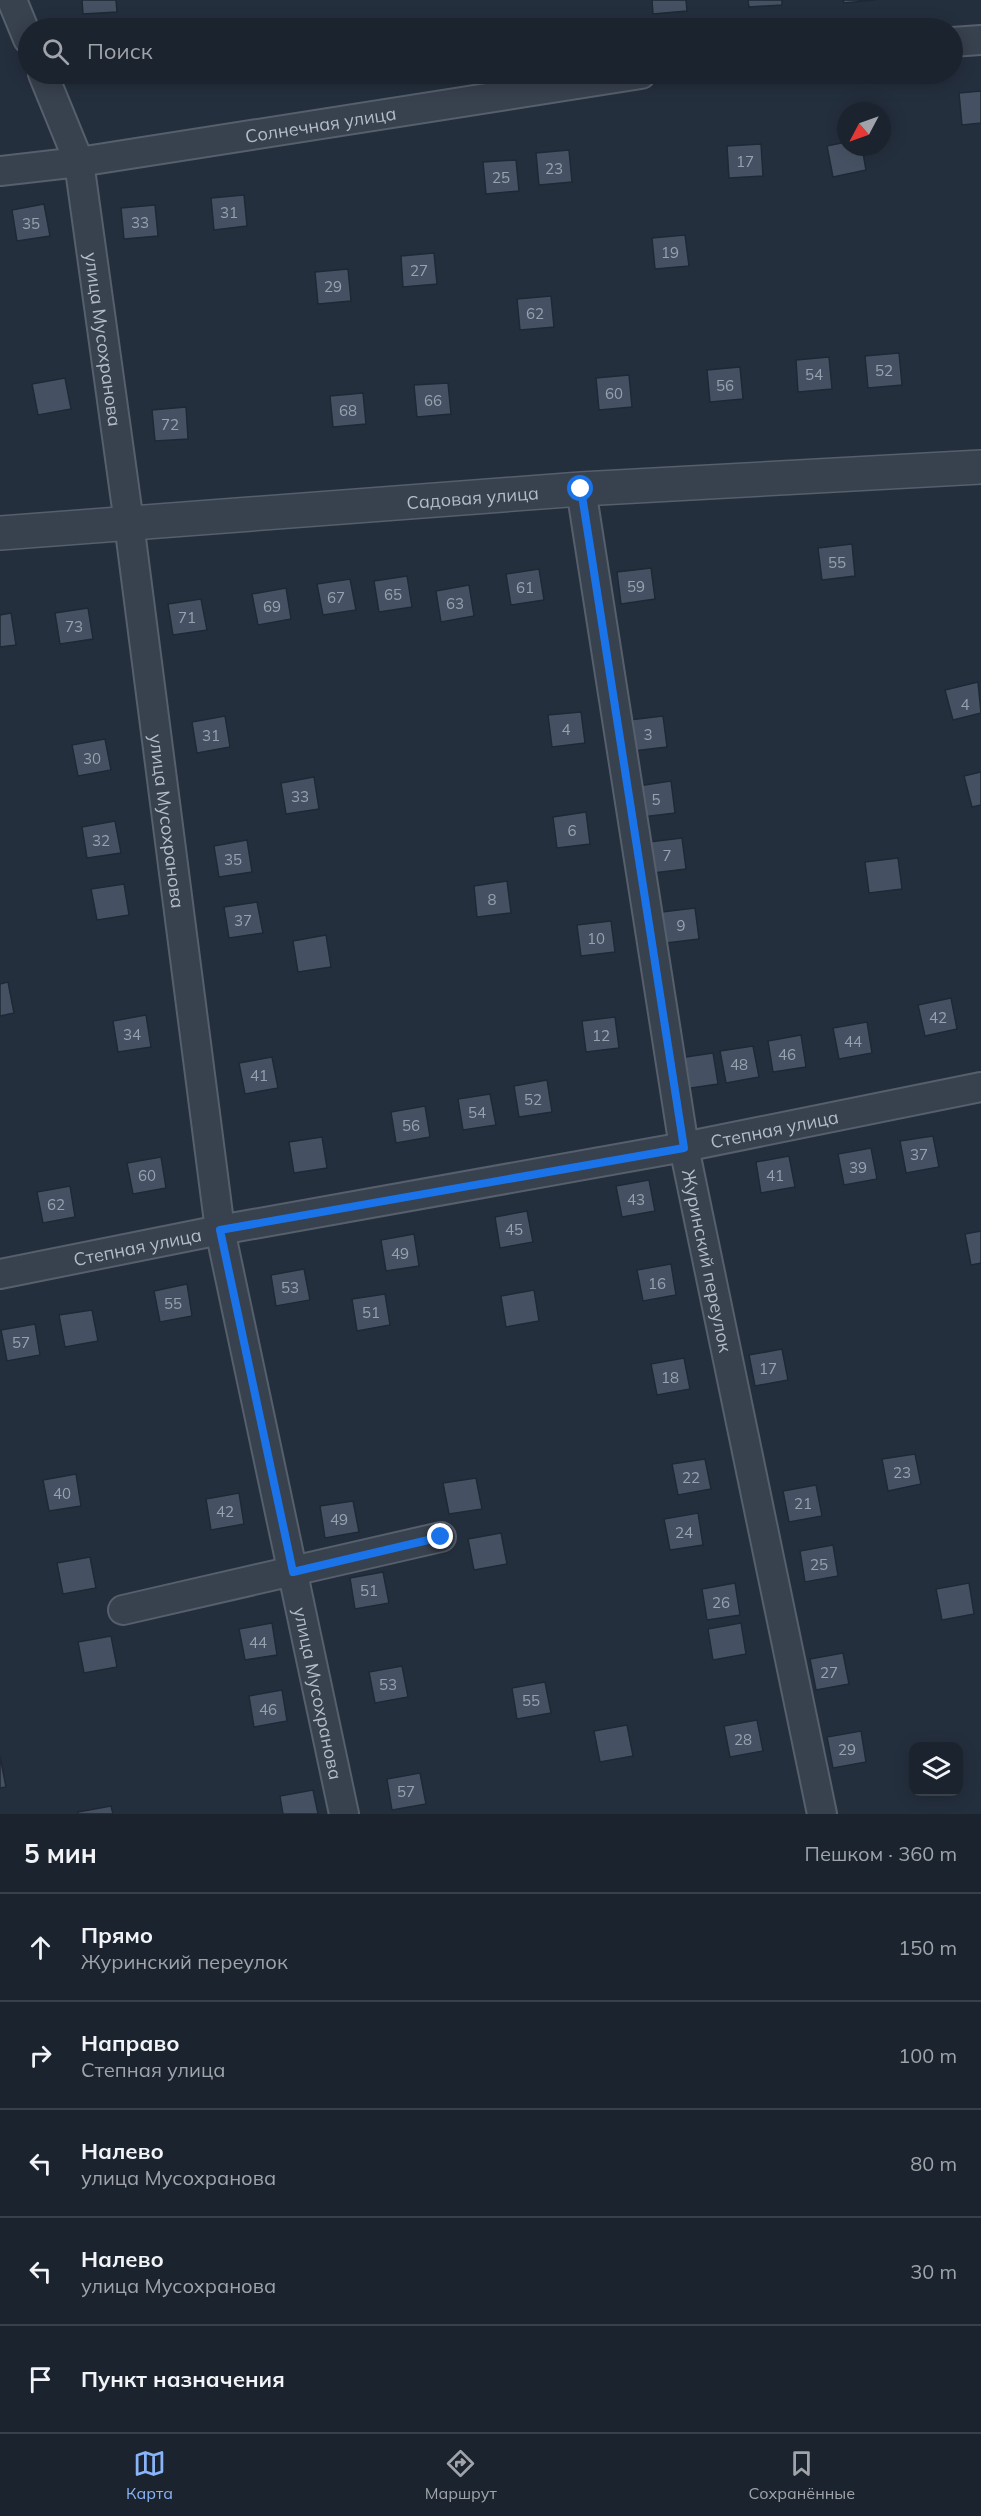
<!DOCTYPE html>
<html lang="ru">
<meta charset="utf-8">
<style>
:root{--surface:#1b232e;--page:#282f3a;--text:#f1f3f6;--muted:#a0a4aa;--line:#39404a;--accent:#8ab4f8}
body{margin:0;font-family:Mulish,sans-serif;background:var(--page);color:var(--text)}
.controls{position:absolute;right:18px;bottom:18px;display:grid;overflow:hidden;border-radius:12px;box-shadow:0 3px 15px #0003}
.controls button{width:54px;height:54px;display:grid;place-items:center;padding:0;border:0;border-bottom:2px solid var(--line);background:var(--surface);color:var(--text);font:30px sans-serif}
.compass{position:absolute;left:837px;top:102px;width:54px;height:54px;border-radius:50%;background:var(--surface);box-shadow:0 3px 15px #0003;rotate:229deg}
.stop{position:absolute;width:18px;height:18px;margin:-14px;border:4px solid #1a73e8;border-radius:50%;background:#fff}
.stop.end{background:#1a73e8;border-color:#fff;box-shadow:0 2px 6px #0008}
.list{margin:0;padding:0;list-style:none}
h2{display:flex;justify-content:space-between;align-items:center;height:78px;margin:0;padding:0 24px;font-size:26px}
h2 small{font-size:20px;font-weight:400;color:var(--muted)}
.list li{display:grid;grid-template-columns:39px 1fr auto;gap:18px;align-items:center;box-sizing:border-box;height:108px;padding:0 24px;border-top:2px solid var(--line)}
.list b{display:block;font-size:22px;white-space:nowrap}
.list p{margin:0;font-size:20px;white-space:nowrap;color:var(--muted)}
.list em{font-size:20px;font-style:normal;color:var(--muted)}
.icon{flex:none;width:33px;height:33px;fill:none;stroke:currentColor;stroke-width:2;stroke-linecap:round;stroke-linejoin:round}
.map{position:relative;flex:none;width:981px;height:1814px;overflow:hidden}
.search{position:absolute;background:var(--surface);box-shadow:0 3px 15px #0003;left:18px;right:18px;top:18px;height:66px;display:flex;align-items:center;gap:15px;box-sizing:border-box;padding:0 21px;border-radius:33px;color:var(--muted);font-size:22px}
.sheet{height:618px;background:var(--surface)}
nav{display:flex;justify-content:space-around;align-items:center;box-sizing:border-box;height:84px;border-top:2px solid var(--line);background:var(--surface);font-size:16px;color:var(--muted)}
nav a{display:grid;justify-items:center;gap:3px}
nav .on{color:var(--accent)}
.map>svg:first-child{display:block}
.building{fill:#455162;stroke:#1f2835;stroke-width:1.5}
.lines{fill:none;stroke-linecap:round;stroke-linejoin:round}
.minor-casing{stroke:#565f6c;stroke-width:32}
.tertiary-casing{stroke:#565f6c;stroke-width:36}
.minor{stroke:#38414e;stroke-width:28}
.tertiary{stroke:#38414e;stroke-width:33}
.route{stroke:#1a73e8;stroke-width:8}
.labels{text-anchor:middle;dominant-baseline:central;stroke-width:5;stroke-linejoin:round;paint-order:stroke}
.number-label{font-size:15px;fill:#98a1af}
.street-label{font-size:18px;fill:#b4bcc9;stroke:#1d2633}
</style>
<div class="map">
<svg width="981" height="1814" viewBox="0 0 981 1814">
<rect width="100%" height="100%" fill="#242f3e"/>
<path class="building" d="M82,0H116L117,12L83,14Z
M652,0H686L687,11L653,14Z
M748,0H782V5L749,7Z
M843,0H875L844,3Z
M184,74H217L218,79L184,82Z
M981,91V123L962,125L959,93Z
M846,142V147H862L866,170L833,177L827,146Z
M761,144L763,176L729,178L727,146Z
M569,150L572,182L539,185L536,153Z
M516,160L519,191L486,194L483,162Z
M244,195L247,226L214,230L211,198Z
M44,204L50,236L17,241L12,210Z
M155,205L158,236L124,239L121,208Z
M685,235L689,266L655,269L652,238Z
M434,253L437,284L403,287L401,256Z
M348,269L351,301L318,304L315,272Z
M551,296L554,327L520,330L517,299Z
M899,353L902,385L868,388L865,356Z
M829,357L832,389L798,392L796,360Z
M740,367L743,399L710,402L707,370Z
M629,375L632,407L599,410L596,378Z
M65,378L71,409L38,415L32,384Z
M448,383L451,414L417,417L414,385Z
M363,393L366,424L333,427L330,396Z
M186,407L188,439L155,441L152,410Z
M852,544L855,576L822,580L818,548Z
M651,568L655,599L621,604L617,572Z
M539,569L544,600L511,605L506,574Z
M407,576L412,607L379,612L374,581Z
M350,579L356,610L323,615L317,584Z
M469,585L474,616L441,622L436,591Z
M286,588L291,619L258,625L252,594Z
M201,599L207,630L173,635L168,604Z
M88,608L93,639L60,644L55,613Z
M11,613L16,645L0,647V615Z
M978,682L981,713L953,720L945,690Z
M581,712L585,743L552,747L548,715Z
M225,716L230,747L197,753L192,722Z
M663,716L667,747L633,751L629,720Z
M105,739L111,770L78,776L72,745Z
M981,772V805L972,807L964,776Z
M314,777L319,809L286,814L281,783Z
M671,781L675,813L642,817L638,786Z
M586,812L590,844L557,848L553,817Z
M115,821L121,853L87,858L82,827Z
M682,838L686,869L653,873L649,842Z
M247,840L252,872L219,877L214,846Z
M898,858L902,889L869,893L865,862Z
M507,881L511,913L477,917L474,886Z
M124,884L129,915L97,920L91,889Z
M257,902L263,933L229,938L224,907Z
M695,908L699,939L666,943L662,912Z
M611,921L615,952L581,956L577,925Z
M326,935L331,967L298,972L293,941Z
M8,982L14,1013L0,1016V984Z
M951,998L957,1029L925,1036L918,1005Z
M146,1015L151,1047L118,1052L113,1021Z
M615,1017L619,1048L586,1052L582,1021Z
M867,1022L872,1053L839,1059L833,1028Z
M801,1035L806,1067L773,1072L768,1041Z
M753,1046L759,1077L726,1083L720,1051Z
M713,1053L718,1084L684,1089L679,1058Z
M272,1057L278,1088L245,1094L239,1063Z
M547,1080L552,1112L519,1117L514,1086Z
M490,1094L496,1125L463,1130L458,1099Z
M425,1106L430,1137L396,1143L391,1112Z
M933,1136L939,1167L906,1173L900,1141Z
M322,1137L327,1168L294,1173L289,1142Z
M871,1148L877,1179L844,1185L838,1154Z
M789,1156L795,1187L761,1193L756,1162Z
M161,1157L166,1188L133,1194L127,1163Z
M649,1180L655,1211L622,1217L616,1186Z
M70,1186L75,1217L43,1223L37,1192Z
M527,1211L533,1242L500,1248L495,1217Z
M981,1231V1263L971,1265L965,1234Z
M414,1234L419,1266L386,1271L381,1240Z
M671,1264L676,1295L643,1301L637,1270Z
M304,1269L310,1300L276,1306L271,1275Z
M187,1284L192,1316L160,1322L154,1291Z
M534,1290L539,1321L506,1327L501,1296Z
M385,1294L390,1325L357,1331L352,1299Z
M92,1310L98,1341L65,1347L59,1315Z
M35,1324L40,1355L7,1361L1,1330Z
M782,1349L788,1380L755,1386L749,1355Z
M684,1358L690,1389L657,1395L651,1364Z
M915,1454L921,1484L888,1491L882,1459Z
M705,1459L711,1489L678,1495L672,1464Z
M76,1474L81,1506L49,1511L43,1480Z
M476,1478L482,1509L449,1514L443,1483Z
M816,1485L822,1516L789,1522L783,1491Z
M239,1493L244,1524L211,1530L206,1499Z
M353,1501L359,1532L325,1538L320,1506Z
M698,1513L703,1545L670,1550L664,1519Z
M501,1533L507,1564L474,1570L468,1539Z
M833,1545L838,1576L805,1582L800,1551Z
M90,1557L96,1588L63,1594L57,1563Z
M383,1572L389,1603L355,1609L350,1578Z
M735,1583L740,1615L707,1620L702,1589Z
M969,1583L974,1614L942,1620L936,1589Z
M272,1623L277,1655L245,1660L239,1629Z
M741,1623L746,1654L713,1660L708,1629Z
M111,1636L117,1667L84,1673L78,1642Z
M843,1653L849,1684L816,1690L810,1659Z
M402,1666L408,1697L375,1703L369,1672Z
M545,1682L551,1713L517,1719L512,1688Z
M282,1690L287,1721L254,1727L249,1696Z
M757,1720L763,1751L730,1757L724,1726Z
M627,1725L633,1756L600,1762L594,1731Z
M861,1731L866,1762L833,1768L827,1737Z
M0,1756L6,1787L0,1788Z
M420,1773L426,1804L392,1810L387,1779Z
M313,1790L318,1814H283L280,1796Z
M111,1806L113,1814H78V1812Z"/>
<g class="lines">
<g class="minor-casing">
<g id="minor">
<path d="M12,0L28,39"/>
<path d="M952,42L981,40"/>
<path id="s1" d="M43,74L79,162L129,523L220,1230L344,1814"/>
<path id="s2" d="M0,171L79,162L641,74"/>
<path id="s3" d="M581,489L684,1147L822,1814"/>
<path id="s4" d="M0,1274L220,1230L684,1147L981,1087"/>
<path d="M123,1610L441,1537"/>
</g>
</g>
<g class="tertiary-casing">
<g id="tertiary">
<path id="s5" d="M0,533L581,489L981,467"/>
</g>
</g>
<use href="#minor" class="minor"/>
<use href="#tertiary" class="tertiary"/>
</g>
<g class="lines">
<path class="route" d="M441,1537L293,1572L220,1230L684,1148L581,489"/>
</g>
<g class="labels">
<g class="number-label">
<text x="745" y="161">17</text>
<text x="554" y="168">23</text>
<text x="501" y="177">25</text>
<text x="229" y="212">31</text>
<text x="140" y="222">33</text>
<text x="31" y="223">35</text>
<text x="670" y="252">19</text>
<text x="419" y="270">27</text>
<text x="333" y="286">29</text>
<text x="535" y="313">62</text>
<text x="884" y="370">52</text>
<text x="814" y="374">54</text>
<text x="725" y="385">56</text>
<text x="614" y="393">60</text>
<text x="433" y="400">66</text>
<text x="348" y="410">68</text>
<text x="170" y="424">72</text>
<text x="837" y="562">55</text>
<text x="636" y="586">59</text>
<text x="525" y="587">61</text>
<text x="393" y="594">65</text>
<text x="336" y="597">67</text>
<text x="455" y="603">63</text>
<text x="272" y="606">69</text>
<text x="187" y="617">71</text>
<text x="74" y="626">73</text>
<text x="965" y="704">4</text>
<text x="566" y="729">4</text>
<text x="648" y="734">3</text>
<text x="211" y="735">31</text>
<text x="92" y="758">30</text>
<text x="300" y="796">33</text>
<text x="656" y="799">5</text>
<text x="572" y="830">6</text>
<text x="101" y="840">32</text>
<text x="667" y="855">7</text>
<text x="233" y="859">35</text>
<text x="492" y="899">8</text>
<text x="243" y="920">37</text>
<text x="681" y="925">9</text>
<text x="596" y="938">10</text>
<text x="938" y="1017">42</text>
<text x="132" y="1034">34</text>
<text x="601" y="1035">12</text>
<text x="853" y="1041">44</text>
<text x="787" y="1054">46</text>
<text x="739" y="1064">48</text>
<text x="259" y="1075">41</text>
<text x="533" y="1099">52</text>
<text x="477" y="1112">54</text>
<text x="411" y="1125">56</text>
<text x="919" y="1154">37</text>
<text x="858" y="1167">39</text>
<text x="147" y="1175">60</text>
<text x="775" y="1175">41</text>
<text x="636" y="1199">43</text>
<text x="56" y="1204">62</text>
<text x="514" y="1229">45</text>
<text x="400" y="1253">49</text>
<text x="657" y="1283">16</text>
<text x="290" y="1287">53</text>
<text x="173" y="1303">55</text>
<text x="371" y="1312">51</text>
<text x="21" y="1342">57</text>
<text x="768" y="1368">17</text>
<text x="670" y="1377">18</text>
<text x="902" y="1472">23</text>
<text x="691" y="1477">22</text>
<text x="62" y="1493">40</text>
<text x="803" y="1503">21</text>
<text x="225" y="1511">42</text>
<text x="339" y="1519">49</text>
<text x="684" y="1532">24</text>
<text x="819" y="1564">25</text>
<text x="369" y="1590">51</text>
<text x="721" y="1602">26</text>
<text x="258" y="1642">44</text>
<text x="829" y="1672">27</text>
<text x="388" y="1684">53</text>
<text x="531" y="1700">55</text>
<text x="268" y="1709">46</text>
<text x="743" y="1739">28</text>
<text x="847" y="1749">29</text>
<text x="406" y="1791">57</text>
</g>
<g class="street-label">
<text stroke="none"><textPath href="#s2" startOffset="324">Солнечная улица</textPath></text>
<text stroke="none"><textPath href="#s1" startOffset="274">улица Мусохранова</textPath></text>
<text stroke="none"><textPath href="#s5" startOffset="474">Садовая улица</textPath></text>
<text stroke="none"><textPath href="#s1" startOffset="760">улица Мусохранова</textPath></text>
<text stroke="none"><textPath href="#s4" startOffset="788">Степная улица</textPath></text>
<text stroke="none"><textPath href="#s4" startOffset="140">Степная улица</textPath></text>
<text stroke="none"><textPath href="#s3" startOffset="782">Журинский переулок</textPath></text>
<text stroke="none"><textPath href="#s1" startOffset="1646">улица Мусохранова</textPath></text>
</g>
</g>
</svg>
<div class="controls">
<button><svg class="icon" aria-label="layers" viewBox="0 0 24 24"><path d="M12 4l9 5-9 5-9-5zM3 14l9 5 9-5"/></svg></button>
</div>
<svg class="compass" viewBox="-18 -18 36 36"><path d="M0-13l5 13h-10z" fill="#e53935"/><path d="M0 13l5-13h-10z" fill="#a0a4aa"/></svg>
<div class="stop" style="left:581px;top:489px"></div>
<div class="stop end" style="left:441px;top:1537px"></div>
<div class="search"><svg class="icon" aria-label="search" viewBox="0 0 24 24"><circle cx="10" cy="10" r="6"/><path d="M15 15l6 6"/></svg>Поиск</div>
</div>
<section class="sheet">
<h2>5 мин<small>Пешком · 360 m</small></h2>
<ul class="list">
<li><svg class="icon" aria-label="ahead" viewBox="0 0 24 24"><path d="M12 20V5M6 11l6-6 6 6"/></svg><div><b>Прямо</b><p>Журинский переулок</p></div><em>150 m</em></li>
<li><svg class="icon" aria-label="right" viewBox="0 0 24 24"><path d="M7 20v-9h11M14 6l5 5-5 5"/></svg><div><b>Направо</b><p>Степная улица</p></div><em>100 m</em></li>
<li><svg class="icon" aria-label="left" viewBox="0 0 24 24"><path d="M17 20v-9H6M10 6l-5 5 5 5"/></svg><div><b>Налево</b><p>улица Мусохранова</p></div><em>80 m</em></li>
<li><svg class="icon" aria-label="left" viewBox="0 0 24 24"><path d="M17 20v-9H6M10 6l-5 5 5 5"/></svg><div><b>Налево</b><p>улица Мусохранова</p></div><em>30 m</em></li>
<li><svg class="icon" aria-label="arrive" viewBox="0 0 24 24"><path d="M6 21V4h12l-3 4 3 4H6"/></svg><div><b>Пункт назначения</b></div></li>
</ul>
</section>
<nav>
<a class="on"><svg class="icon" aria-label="map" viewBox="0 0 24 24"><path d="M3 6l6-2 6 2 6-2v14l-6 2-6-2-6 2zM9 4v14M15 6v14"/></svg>Карта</a>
<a><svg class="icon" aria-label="directions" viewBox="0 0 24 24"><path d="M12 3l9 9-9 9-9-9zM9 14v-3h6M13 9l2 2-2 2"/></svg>Маршрут</a>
<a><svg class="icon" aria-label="saved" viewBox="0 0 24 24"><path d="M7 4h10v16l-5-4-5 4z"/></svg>Сохранённые</a>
</nav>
